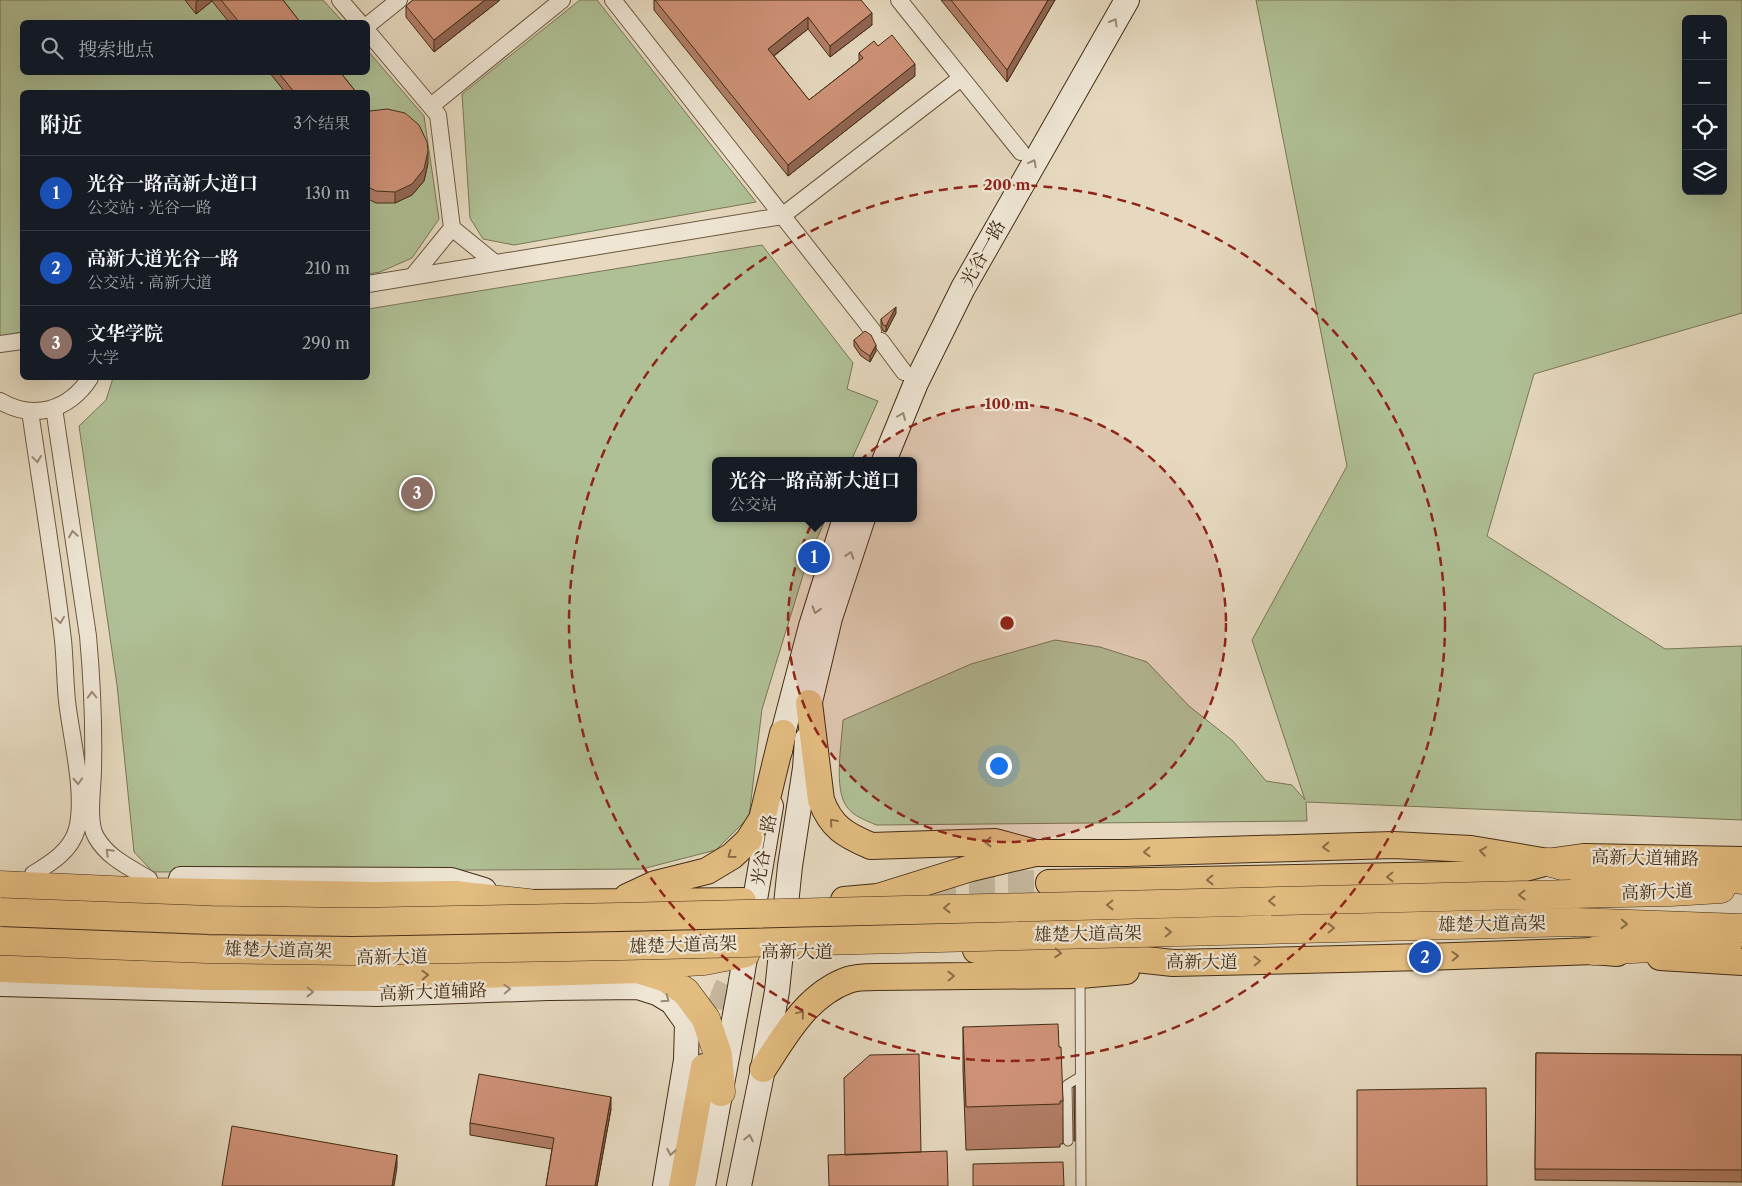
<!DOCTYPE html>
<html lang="zh">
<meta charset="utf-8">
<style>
:root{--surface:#171b24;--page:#242831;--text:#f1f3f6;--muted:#9ea1a6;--line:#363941;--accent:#ea580c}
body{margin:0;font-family:"Libre Caslon Text","Noto Serif SC",serif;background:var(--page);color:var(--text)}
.controls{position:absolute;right:15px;top:15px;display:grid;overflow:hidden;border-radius:8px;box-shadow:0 5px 20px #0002}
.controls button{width:45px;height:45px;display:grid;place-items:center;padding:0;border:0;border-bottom:1px solid var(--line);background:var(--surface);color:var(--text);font:25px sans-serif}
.you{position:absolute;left:998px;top:765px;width:18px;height:18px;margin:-12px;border:4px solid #fff;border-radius:50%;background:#1a73e8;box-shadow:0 0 0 8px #1a73e833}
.badge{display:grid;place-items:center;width:32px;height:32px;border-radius:50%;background:var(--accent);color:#fff;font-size:16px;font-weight:700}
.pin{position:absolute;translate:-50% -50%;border:2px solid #fff;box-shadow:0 1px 5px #0006}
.popup{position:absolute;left:712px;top:457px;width:205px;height:65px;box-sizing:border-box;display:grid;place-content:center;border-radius:8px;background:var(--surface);filter:drop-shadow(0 1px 4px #0005);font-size:16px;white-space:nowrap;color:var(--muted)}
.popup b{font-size:19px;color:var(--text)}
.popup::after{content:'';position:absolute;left:50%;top:100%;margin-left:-10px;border:10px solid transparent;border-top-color:var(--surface)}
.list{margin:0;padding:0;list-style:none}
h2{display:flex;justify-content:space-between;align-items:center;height:65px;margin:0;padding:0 20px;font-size:21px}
h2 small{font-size:16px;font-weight:400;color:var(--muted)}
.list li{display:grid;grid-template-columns:32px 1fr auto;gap:15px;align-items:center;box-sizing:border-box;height:75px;padding:0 20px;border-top:1px solid var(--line)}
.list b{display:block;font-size:19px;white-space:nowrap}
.list p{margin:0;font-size:16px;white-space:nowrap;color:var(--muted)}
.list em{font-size:16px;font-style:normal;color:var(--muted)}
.icon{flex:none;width:28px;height:28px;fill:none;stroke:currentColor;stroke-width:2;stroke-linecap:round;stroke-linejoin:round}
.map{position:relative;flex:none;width:1742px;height:1186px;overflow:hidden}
.search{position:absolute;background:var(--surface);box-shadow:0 5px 20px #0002;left:20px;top:20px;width:350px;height:55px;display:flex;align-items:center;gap:12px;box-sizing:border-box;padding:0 18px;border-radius:8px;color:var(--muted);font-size:19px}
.panel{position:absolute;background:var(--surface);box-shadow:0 5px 20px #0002;left:20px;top:90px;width:350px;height:290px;border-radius:8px}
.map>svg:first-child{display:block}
.green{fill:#b0c096;stroke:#7a7655;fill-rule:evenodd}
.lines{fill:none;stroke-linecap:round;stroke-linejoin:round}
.primary-tunnel{stroke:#c5b79d;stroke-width:26;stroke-dasharray:26 13;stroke-linecap:butt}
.lane-casing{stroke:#6c583f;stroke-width:11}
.street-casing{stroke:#6c583f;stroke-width:18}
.secondary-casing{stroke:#432d14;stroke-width:26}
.primary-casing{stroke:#432d14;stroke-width:28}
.highway-casing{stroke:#432d14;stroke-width:29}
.lane{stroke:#efe6d5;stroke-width:9}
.street{stroke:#efe6d5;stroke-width:16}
.secondary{stroke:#efe6d5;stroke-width:24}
.primary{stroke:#e3bc80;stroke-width:26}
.highway{stroke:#e3bc80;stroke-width:28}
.highway-bridge-casing{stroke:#432d14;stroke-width:29;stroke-linecap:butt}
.highway-bridge{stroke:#e3bc80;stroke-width:28}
.wall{fill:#b27e67;stroke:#432d14}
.shaded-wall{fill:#916654;stroke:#432d14}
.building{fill:#cf9278;stroke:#432d14}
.oneway{stroke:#998a74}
.oneway2{stroke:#8b6d45}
.ring{fill:none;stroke:#8f2418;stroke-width:2.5;stroke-dasharray:9 6}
.labels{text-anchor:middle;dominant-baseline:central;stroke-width:4.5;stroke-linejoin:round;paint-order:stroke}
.street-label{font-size:18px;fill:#432d14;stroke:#efe6d5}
.centre{fill:#8f2418;stroke:#efe6d5;stroke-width:2.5}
.ring-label{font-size:15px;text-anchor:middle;font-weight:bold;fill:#8f2418;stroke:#efe6d5;stroke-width:4.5;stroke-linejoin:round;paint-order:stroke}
</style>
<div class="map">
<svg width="1742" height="1186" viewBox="0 0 1742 1186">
<rect width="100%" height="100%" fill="#e6d9bf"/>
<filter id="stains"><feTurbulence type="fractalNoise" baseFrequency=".004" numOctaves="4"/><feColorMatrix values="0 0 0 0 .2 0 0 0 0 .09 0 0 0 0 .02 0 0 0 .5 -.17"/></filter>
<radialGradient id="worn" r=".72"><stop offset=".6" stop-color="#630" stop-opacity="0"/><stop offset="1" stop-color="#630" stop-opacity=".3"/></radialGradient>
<path class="green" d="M0,0H323L343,22H22V72H368V51L424,116L439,219L412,258L380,272L368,274V92H22V332L0,336Z
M580,0H597L756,202L514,245L483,239L470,218L462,94Z
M1256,0H1742V313L1534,374L1487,536L1665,649L1742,646V820L1306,802L1307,821L876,825C866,820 854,817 847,807C833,789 842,742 843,720L971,664L1055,640L1100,647L1147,662L1189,706L1233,741L1266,781L1292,785L1305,800L1252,640L1347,466ZM1686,19H1723V191H1686Z
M762,245L853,363L847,389L878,401L851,461H715V518H826L808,559L762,709L749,817L716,850L642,869L153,872L134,852L117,685L79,426L106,400L113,378H368V309Z"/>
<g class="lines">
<path class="primary-tunnel" d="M930,884L1049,883
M709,1047C718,1012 723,984 748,955"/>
<g class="lane-casing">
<path id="lane" d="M1080,976L1081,1186
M1068,1141L1067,1085L1080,1077"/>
</g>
<g class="street-casing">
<path id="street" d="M340,0L359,22
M613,0L873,331
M899,0L1021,152
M368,25L399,0
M368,32L438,115L452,228L495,263
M431,106L562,0
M412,277L452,228
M368,284L782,216L961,78
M881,341L904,372
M0,344L22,341
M0,401C34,421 69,410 90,378
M54,408L88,636C92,680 94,725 93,769C93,787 87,822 96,837C108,858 129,867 149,879
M30,411C41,487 54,564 63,640C65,660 65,681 67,701C71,737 86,794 77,829C71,851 51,863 33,874"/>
</g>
<g class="secondary-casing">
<path id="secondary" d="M884,461L916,383L963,288L1127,0
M809,706L830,618L863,518
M780,751L783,733L811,626L845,518
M181,879L451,880L484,890
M0,984L377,994L548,988L638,987L657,993L672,1002L687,1023L686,1060L665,1186
M703,1186L739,993L771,806
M739,1186L763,1069L777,991L790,866L805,768L807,739"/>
</g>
<g class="primary-casing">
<path id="primary" d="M809,703L821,800C831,827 845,835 871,846L995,842L1032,852
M1049,883L1503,874L1548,862L1584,857L1742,860
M627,897L655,884L707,871L732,856L748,841L762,819L783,733
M844,900L878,897L971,868L1035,853H1125L1393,845L1471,849L1548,862
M507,906L528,903L743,901
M976,950H1009L1118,957L1173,963L1425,957L1594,951L1617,953
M1660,957L1742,962
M763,1069C786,1034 807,995 848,980C856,977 867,977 876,977L1080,975L1126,971
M682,1186L704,1067"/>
</g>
<g class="highway-casing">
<path id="highway" d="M1548,862L1584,872H1699L1742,880
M0,885L155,892L373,896L455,895L528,903
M1571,894L1671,892L1721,889
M1575,922L1742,928
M1594,951L1728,944
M0,968L205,976L376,977L636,969L670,963L704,961L746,953
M637,969L666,978L686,992L706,1019L718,1055L721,1092"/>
</g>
<use href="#lane" class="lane"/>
<use href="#street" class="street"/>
<use href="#secondary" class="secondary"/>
<use href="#primary" class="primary"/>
<use href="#highway" class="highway"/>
<g class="highway-bridge-casing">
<path id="highway-bridge" d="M0,912L211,920L353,922L620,917L1571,894
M0,941L207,949L351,951L621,946L1575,922"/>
</g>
<use href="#highway-bridge" class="highway-bridge"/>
</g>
<path class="wall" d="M185,0H283L300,22H229L212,1L196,14Z
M413,0H500L434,52L406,17V6Z
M654,0H861L872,25L830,57L808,29L774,56L809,100L859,61V53L878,46L915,76L788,176L654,10Z
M941,0H1055L1007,82Z
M269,72H340L356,92H285Z
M368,107L370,111L428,163L424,181L412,195L395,203H376L368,199Z
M896,313L886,332L883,331L881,325V319Z
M854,340L876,351L870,362L861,356L854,346Z
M963,1027L1059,1047L1063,1101V1144H1060V1147L966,1150L963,1070Z
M1536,1053L1742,1055V1182L1535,1180Z
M611,1109L597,1186H546L552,1149L470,1135V1123Z"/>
<path class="shaded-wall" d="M198,0H212V1L196,14V2Z
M485,0H500L434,52V40Z
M1048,0H1055L1007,82V70Z
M872,13V25L830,57V46Z
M808,17V29L768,60V49Z
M915,64V76L788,176V165Z
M428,151V163L424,181L412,195L395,203V192Z
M896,307V313L886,332V326Z
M876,345V351L870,362V356Z
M611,1097V1109L597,1186H595Z
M397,1155V1167L394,1186H392Z"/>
<path class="building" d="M221,0H283L300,22H239Z
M413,0H485L434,40L406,6Z
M655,0H861L872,13L830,46L808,17L768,49L809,100L863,58L859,53L874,41L878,46L892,35L915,64L788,165Z
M951,0H1048L1007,70Z
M278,72H340L356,92H294Z
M368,107L370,111L387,109L405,113L419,125L427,142L428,151L424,169L412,184L395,192L376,191L368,187Z
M896,307L886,326L883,325L881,319Z
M865,331L871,335L876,345L870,356L861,350L854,340Z
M1058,1024L1059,1047H1061L1063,1101H1060V1104L966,1107L963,1027Z
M1536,1053L1742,1055V1170L1535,1169Z
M919,1054L921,1152L845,1155L844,1078L870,1055Z
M479,1074L611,1097L595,1186H546L554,1138L470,1123Z
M1074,1086L1075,1141H1074Z
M1486,1088L1487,1186H1357V1090Z
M232,1126L397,1155L392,1186H222Z
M947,1151L948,1186H829L828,1155Z
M1063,1162L1064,1186H973V1164Z"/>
<defs><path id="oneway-chevron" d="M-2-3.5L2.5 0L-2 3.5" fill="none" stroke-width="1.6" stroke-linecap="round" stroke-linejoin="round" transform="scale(1.25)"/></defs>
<g class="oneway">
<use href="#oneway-chevron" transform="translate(1114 22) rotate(-60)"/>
<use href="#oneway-chevron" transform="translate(1033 163) rotate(-62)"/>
<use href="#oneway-chevron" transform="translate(902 416) rotate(-67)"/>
<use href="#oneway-chevron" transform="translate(37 459) rotate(82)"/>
<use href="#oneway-chevron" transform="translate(73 534) rotate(-99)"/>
<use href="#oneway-chevron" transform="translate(850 555) rotate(-72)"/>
<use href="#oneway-chevron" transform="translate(816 610) rotate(107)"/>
<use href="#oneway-chevron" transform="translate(60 620) rotate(82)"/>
<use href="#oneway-chevron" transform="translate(92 695) rotate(-92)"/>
<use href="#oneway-chevron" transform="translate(78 781) rotate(87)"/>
<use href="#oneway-chevron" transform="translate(109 852) rotate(-135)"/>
<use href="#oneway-chevron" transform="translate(507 989) rotate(-2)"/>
<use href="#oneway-chevron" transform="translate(310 992) rotate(1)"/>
<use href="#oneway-chevron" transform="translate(666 999) rotate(35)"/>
<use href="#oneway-chevron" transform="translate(749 1138) rotate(-79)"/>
<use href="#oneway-chevron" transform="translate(671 1152) rotate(100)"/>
</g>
<g class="oneway2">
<use href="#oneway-chevron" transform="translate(833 822) rotate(-131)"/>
<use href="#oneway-chevron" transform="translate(988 842) rotate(180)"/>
<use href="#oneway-chevron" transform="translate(1326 847) rotate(178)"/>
<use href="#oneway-chevron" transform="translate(1483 851) rotate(-171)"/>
<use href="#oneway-chevron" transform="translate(1147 852) rotate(178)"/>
<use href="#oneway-chevron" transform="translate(731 855) rotate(144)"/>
<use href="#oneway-chevron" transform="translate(1390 877) rotate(179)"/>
<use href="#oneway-chevron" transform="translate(1210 880) rotate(179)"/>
<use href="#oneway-chevron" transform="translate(1522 895) rotate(179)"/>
<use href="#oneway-chevron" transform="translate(1272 901) rotate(179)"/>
<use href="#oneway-chevron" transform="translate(1110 905) rotate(179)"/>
<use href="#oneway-chevron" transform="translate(947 908) rotate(179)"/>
<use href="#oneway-chevron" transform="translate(1624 924) rotate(2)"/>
<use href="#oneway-chevron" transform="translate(1331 928) rotate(-1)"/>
<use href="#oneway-chevron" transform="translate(1168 932) rotate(-1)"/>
<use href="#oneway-chevron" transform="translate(1058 953) rotate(4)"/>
<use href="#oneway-chevron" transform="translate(1455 956) rotate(-2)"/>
<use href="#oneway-chevron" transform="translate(1257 961) rotate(-1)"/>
<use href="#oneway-chevron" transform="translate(425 975) rotate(-2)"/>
<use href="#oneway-chevron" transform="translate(951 976) rotate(-1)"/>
<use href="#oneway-chevron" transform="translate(801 1014) rotate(-50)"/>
</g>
<circle cx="1007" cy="623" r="219" fill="#8f2418" fill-opacity=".12"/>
<g class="ring">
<circle cx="1007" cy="623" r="219"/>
<circle cx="1007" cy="623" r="438"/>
</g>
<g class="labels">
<g class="street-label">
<text transform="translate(983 253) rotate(-61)">光谷一路</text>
<text transform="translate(764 850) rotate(-80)">光谷一路</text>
<text transform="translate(1645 858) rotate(1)">高新大道辅路</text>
<text transform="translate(1657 892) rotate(-2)">高新大道</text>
<text transform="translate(1492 924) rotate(-1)">雄楚大道高架</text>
<text transform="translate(1088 934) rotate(-1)">雄楚大道高架</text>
<text transform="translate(683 945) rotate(-2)">雄楚大道高架</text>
<text transform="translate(278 950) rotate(1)">雄楚大道高架</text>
<text x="797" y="952">高新大道</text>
<text transform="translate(392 957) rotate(-1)">高新大道</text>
<text x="1202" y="962">高新大道</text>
<text transform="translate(433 992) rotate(-2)">高新大道辅路</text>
</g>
</g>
<circle cx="1007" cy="623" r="8" class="centre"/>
<g class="ring-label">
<text x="1007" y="190">200 m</text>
<text x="1007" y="409">100 m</text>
</g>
<rect width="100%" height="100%" filter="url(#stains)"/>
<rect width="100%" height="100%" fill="url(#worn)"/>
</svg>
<div class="controls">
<button>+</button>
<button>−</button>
<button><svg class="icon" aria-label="locate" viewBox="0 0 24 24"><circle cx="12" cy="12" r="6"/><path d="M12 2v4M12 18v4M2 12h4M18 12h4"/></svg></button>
<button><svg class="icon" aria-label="layers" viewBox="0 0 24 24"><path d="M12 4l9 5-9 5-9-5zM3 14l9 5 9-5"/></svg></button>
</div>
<div class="you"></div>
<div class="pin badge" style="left:814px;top:557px;background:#1a4fb4">1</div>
<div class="popup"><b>光谷一路高新大道口</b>公交站</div>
<div class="pin badge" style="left:1425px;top:957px;background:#1a4fb4">2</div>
<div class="pin badge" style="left:417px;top:493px;background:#8d6e63">3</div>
<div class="search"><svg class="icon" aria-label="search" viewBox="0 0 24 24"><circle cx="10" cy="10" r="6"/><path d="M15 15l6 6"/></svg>搜索地点</div>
<section class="panel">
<h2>附近<small>3个结果</small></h2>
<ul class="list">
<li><span class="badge" style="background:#1a4fb4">1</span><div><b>光谷一路高新大道口</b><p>公交站 · 光谷一路</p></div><em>130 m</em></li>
<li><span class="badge" style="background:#1a4fb4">2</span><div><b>高新大道光谷一路</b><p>公交站 · 高新大道</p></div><em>210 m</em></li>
<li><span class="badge" style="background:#8d6e63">3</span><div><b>文华学院</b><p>大学</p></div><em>290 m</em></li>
</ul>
</section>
</div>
